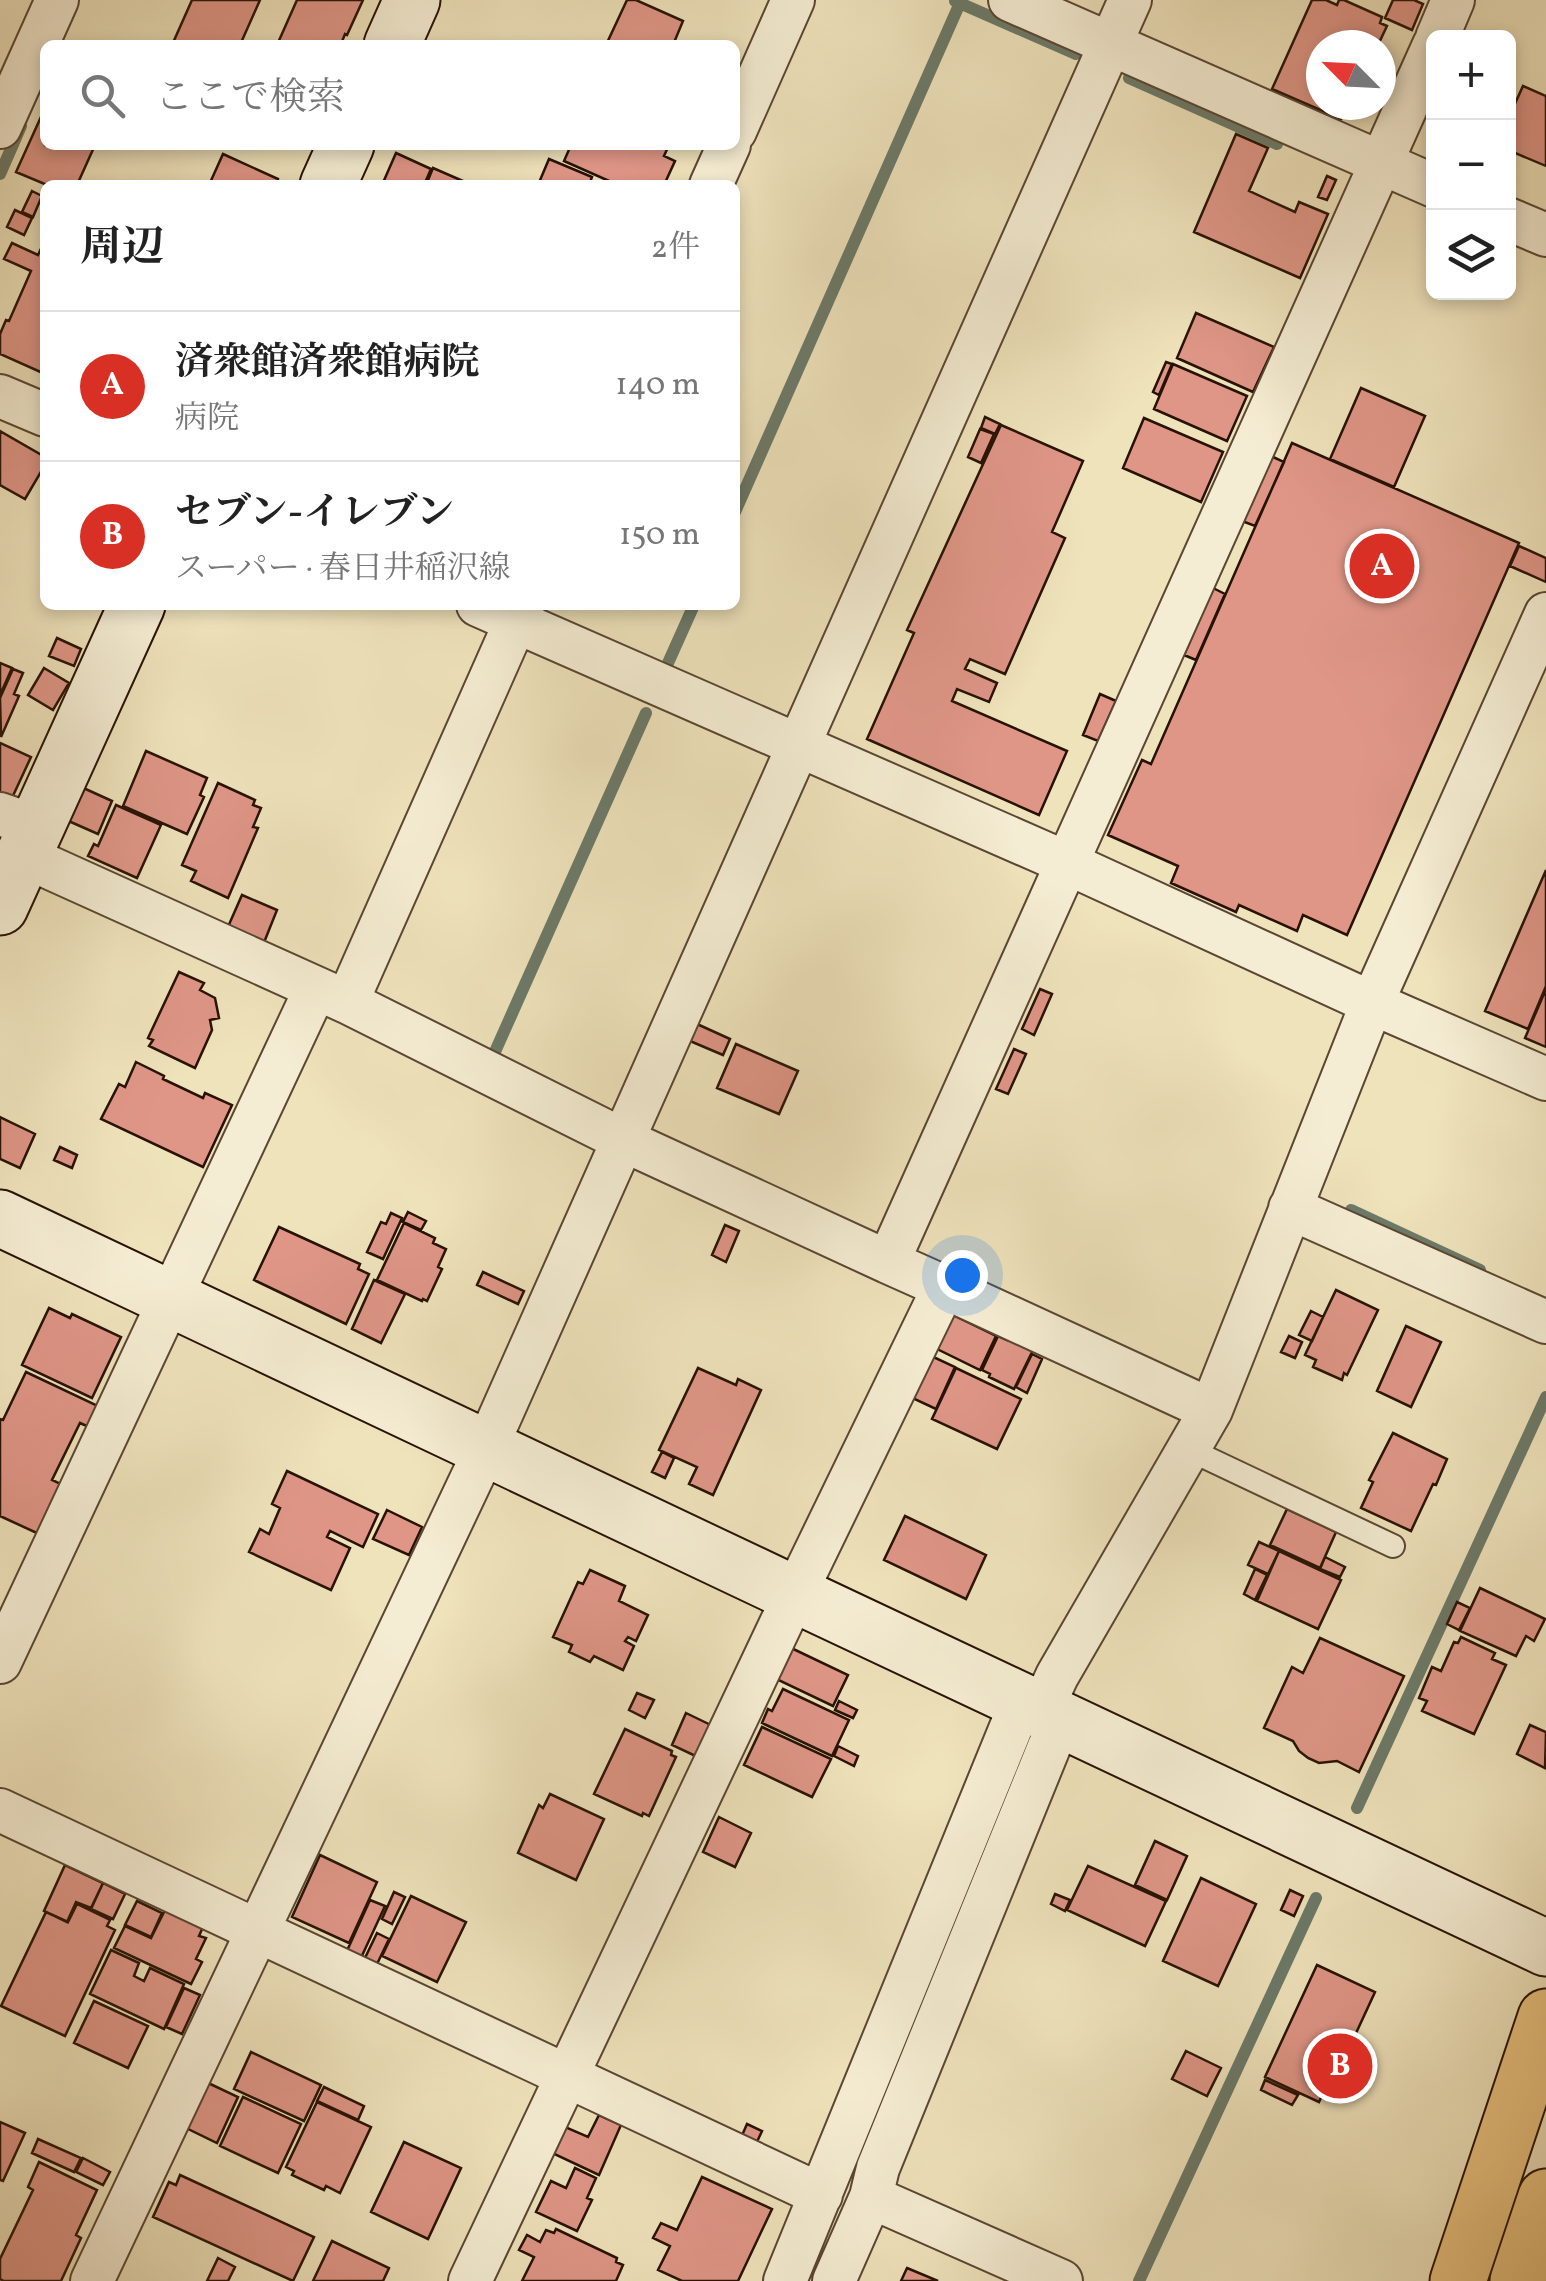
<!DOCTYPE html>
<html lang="ja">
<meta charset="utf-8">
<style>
:root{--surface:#fff;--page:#f2f2f2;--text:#222;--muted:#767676;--line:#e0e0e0;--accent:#d93025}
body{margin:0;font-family:Vollkorn,"Noto Serif JP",serif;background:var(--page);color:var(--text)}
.controls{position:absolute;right:30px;top:30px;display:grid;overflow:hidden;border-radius:15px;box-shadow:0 5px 15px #0003}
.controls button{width:90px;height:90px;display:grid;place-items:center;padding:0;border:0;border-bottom:2px solid var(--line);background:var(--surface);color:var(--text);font:50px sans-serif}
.compass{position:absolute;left:1306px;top:30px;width:90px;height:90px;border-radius:50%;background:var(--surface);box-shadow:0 5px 15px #0003;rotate:294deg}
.you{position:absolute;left:962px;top:1275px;width:35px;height:35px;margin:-25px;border:8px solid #fff;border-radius:50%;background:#1a73e8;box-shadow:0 0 0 15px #1a73e833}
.badge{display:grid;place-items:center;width:65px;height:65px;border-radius:50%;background:var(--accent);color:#fff;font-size:32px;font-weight:700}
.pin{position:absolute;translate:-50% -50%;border:5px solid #fff;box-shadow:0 2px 10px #0006}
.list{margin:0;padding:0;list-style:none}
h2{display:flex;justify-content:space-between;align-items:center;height:130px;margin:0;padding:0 40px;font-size:42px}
h2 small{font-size:32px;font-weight:400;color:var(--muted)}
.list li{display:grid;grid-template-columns:65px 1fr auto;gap:30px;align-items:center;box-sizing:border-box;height:150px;padding:0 40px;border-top:2px solid var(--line)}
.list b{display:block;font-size:38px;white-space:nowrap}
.list p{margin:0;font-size:32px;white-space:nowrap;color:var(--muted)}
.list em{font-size:32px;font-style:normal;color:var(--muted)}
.icon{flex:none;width:55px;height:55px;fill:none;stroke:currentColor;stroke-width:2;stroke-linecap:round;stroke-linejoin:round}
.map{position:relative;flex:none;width:1546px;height:2281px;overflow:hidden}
.search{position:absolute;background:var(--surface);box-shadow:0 5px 15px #0003;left:40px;top:40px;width:700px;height:110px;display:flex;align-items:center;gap:25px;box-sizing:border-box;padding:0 35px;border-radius:15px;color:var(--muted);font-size:38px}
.panel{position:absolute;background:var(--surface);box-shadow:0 5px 15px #0003;left:40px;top:180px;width:700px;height:430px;border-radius:15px}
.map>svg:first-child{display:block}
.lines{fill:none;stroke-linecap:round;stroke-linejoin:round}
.stream{stroke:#6c7a69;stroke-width:12}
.building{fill:#df9687;stroke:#281205;stroke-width:2.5}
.lane-casing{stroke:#5a4633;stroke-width:26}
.street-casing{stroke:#5a4633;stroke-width:46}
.secondary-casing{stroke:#281205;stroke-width:59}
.primary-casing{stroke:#281205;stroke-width:59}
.lane{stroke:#f5edd3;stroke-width:22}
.street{stroke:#f5edd3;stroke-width:42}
.secondary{stroke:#f5edd3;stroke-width:55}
.primary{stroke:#e8c27e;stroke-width:55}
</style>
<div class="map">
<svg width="1546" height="2281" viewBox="0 0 1546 2281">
<rect width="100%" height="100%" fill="#efe3bc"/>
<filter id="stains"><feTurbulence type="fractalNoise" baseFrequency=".002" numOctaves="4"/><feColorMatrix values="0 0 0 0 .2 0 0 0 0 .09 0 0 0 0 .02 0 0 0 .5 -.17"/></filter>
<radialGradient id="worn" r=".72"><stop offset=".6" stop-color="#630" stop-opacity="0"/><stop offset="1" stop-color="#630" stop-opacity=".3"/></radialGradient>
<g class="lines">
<path class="stream" d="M955,1L1076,54
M1129,78L1277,144
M0,174L21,126
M735,512L960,3
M668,663L694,605
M494,1054L646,713
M1351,1210L1480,1270
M1357,1808L1546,1397
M910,2030L936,1971
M1139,2281L1316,1898"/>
</g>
<path class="building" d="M192,0H260L240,45H172Z
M297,0H363L347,35L345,34L341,44L344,45H277Z
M627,0H636L683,21L673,45H606Z
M1312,0H1326L1337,5L1339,0H1344L1382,17L1380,23L1387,26L1378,45H1321V105H1347L1341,119L1272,89Z
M1393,0H1414L1423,4L1412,30L1385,18Z
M1523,86L1546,96V166L1508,150V119Z
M45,108V145H95L77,185H47L16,172Z
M1236,134L1268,148L1249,191L1295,212L1299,202L1328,214L1300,278L1194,232Z
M571,145L616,147L617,145H669L664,156L675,161L664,185H618L564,161Z
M396,153L431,169L424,185H382Z
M223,154L278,179L276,185H209Z
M549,159L592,177L589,185H538Z
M433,168L472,185H426Z
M1327,176L1336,180L1327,200L1318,197Z
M32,191L42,196L33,217L22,212Z
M15,210L32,218L24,235L7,227Z
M45,240V374L0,354V334L6,320L9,321L31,271L4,259L12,243L38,255Z
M1196,313L1274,347L1253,392L1177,358Z
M1166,362L1172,364L1159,395L1153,392Z
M1173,364L1247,396L1227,441L1154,409Z
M1361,388L1425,416L1394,487L1330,459Z
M985,417L1000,424L995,434L981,428Z
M1144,418L1223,452L1201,502L1123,468Z
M1001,425L1083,461L1052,532L1065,538L1005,674L970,659L965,669L997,683L989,702L957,689L952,701L1067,751L1039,815L867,739L914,633L907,630Z
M980,429L994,434L981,463L968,457Z
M0,431L45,457V465L25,499L0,485Z
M1292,443L1519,543L1347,935L1303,915L1297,931L1239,905L1236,912L1171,883L1178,866L1108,835L1142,760L1151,764Z
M1271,456L1284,462L1255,526L1242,521Z
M1519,546L1546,558V582L1510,566Z
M1213,588L1225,594L1196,660L1184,655Z
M57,638L81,649L74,666L49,656Z
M0,663L12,668L0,695Z
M44,668L69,683L53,710L28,695Z
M13,669L23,673L14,694L19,696L1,737L0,698Z
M1100,694L1116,701L1098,741L1083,735Z
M0,743L31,757L11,800L0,795Z
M146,751L207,778L200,795L204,797L187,834L123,806Z
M218,783L255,800L253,805L261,808L253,827L258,828L228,898L191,881L196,871L182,865Z
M79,786L112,801L98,834L64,819Z
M116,805L161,825L137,878L88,856L94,844L98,846Z
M1546,870V986L1528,1029L1485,1011Z
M242,895L277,910L263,945L227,929Z
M179,972L204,983L200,990L215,998L219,1018L210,1020L212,1030L195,1068L149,1046L153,1040L148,1038Z
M1040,989L1052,994L1034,1035L1022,1029Z
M1546,989V1047L1525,1038Z
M697,1024L730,1039L723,1055L690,1041Z
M736,1044L798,1071L779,1114L717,1088Z
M1014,1049L1026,1054L1008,1094L996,1089Z
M136,1062L164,1076L163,1079L203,1098L205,1093L232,1105L203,1167L101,1119L119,1084L125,1087Z
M0,1117L35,1134L20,1168L0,1159Z
M60,1147L77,1155L72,1168L54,1160Z
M408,1212L426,1221L421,1230L403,1222Z
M391,1213L402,1218L383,1259L367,1252L381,1222L386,1224Z
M404,1223L435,1238L433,1243L446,1249L438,1267L442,1269L427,1301L423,1299L422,1301L377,1280Z
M725,1225L739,1231L726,1262L712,1255Z
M279,1227L360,1264L358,1269L369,1274L346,1324L254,1280Z
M483,1272L524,1291L518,1304L477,1285Z
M374,1280L405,1294L381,1343L352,1329Z
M1336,1290L1378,1310L1347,1375L1344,1373L1342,1380L1313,1367L1316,1360L1305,1355Z
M49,1308L70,1318L72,1314L121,1337L92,1398L22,1365Z
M1311,1311L1323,1317L1312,1341L1299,1335Z
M951,1314L996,1336L980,1370L935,1348Z
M1406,1326L1441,1342L1411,1407L1377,1391Z
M998,1336L1007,1340L1008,1336L1034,1348L1014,1389L989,1377L990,1374L982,1370Z
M1289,1336L1302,1342L1295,1358L1281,1352Z
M927,1354L955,1367L936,1409L908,1396Z
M1032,1354L1042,1359L1027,1393L1016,1387Z
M698,1368L736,1385L738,1379L761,1390L713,1495L689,1484L697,1467L659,1450Z
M956,1368L1021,1399L997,1449L932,1419Z
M26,1372L98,1406L89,1427L80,1423L52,1480L63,1485L39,1534L0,1516V1419L3,1420Z
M1393,1433L1447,1459L1436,1485L1433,1484L1411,1531L1361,1508L1373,1482L1369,1480Z
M662,1452L674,1458L665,1478L652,1472Z
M287,1471L378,1514L363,1547L330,1531L327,1537L350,1548L331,1590L249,1552L260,1529L269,1534L280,1508L272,1504Z
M1287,1509L1336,1532L1320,1568L1270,1545Z
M387,1510L422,1527L409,1555L373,1539Z
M905,1516L986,1555L966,1599L884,1560Z
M1259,1542L1279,1551L1268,1574L1248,1565Z
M1279,1551L1341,1580L1318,1629L1257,1601Z
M1325,1557L1345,1567L1340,1577L1320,1569Z
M1255,1569L1267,1575L1255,1600L1244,1594Z
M590,1570L625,1586L619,1601L648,1615L636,1641L628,1637L625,1641L634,1646L623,1670L594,1656L590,1662L569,1652L572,1645L553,1637L578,1582L583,1584Z
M1480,1588L1545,1619L1534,1641L1526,1636L1516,1656L1460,1631Z
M1457,1602L1470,1608L1459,1630L1447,1624Z
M1461,1637L1495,1653L1492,1659L1506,1665L1474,1734L1422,1711L1427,1701L1419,1698L1432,1667L1441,1671L1454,1642L1458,1643Z
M1320,1638L1404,1676L1359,1772L1337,1761L1319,1763L1308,1758L1299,1751L1293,1741L1264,1728L1292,1667L1303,1673Z
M787,1646L848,1675L833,1706L772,1677Z
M783,1689L849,1720L832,1756L762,1723L768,1709L772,1711Z
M637,1693L654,1700L645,1718L629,1710Z
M839,1701L857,1710L853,1718L835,1710Z
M686,1713L719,1729L704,1760L672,1745Z
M1530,1725L1546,1732L1545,1768L1517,1754Z
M762,1727L831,1759L812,1797L744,1765Z
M625,1729L672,1751L671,1755L676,1757L649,1816L643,1813L642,1816L594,1794Z
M838,1746L858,1756L854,1766L834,1756Z
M550,1794L604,1819L576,1880L518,1853L539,1805L543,1808Z
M719,1817L751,1833L735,1867L703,1852Z
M1155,1841L1187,1856L1167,1900L1135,1885Z
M320,1855L377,1882L349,1943L292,1917Z
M65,1865L103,1883L91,1908L76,1902L67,1922L44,1911Z
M1088,1866L1166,1901L1145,1946L1067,1910Z
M1201,1878L1256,1904L1218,1986L1163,1961Z
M103,1883L125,1894L113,1919L91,1909Z
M1290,1890L1303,1896L1294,1916L1281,1910Z
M394,1892L405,1897L392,1924L382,1919Z
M1055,1894L1070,1900L1065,1911L1051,1904Z
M411,1896L466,1922L437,1982L382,1956Z
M370,1900L385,1906L360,1960L346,1953Z
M137,1901L162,1913L151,1937L125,1925Z
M77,1904L110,1920L107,1926L115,1930L65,2036L1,2006L46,1912L68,1922Z
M165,1910L203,1927L199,1936L206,1938L196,1959L202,1962L191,1984L114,1948L125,1926L151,1938Z
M377,1933L389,1939L377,1964L365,1958Z
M111,1950L139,1963L134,1976L144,1981L150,1968L184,1984L164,2029L90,1994Z
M1317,1965L1375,1992L1333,2083L1328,2082L1319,2102L1265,2077Z
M184,1988L200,1995L182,2034L166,2027Z
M94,2001L148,2026L128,2068L74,2043Z
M1186,2051L1221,2068L1207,2096L1172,2079Z
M251,2052L321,2085L304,2121L234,2089Z
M1265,2080L1298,2095L1292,2105L1261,2090Z
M204,2081L238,2097L217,2143L182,2126Z
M324,2087L364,2106L358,2120L317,2101Z
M243,2097L301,2124L278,2173L220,2146Z
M317,2102L371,2127L340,2193L326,2186L324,2190L292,2175L294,2171L286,2167Z
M599,2115L621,2125L599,2175L550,2152L563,2126L588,2137Z
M0,2122L25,2133L3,2181L0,2180Z
M747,2124L762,2131L755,2146L740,2140Z
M38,2139L81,2158L74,2172L32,2153Z
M404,2142L461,2168L428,2239L371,2212Z
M83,2158L110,2172L103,2185L76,2172Z
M39,2162L97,2190L76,2235L81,2238L61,2281H4L0,2279V2259L33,2190L28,2187Z
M575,2168L596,2178L587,2198L592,2200L577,2231L536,2212L551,2181L566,2188Z
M180,2175L314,2237L293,2281L153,2217L169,2182L176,2185Z
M702,2177L772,2209L738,2281H682L658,2270L670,2246L653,2238L661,2223L677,2230Z
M556,2229L617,2258L616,2262L623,2265L616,2281H522L534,2257L519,2250L527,2235L540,2242L546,2230L554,2233Z
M332,2241L389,2268L383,2281H313Z
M218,2258L235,2267L228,2281H207Z
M907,2268L938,2281H901Z"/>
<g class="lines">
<g class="lane-casing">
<path id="lane" d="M1190,1450L1393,1546"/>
</g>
<g class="street-casing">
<path id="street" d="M1010,0L1434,186
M1437,38L1453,0
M0,127L57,0
M735,131L793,0
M711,185L729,145
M1508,219L1546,235
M0,396L45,415
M478,605L1067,863L1372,1003L1546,1079
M0,814L38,827
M24,856L316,988
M347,1002L623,1140L888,1262
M1290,1208L1546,1322
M944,1287L1211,1410
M0,1662L316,988L347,1002L523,605
M1041,1711L1057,1676L1211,1410L1372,1003L1546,614
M0,1810L821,2195
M871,2197L1061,2281
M92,2281L487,1446L1130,0
M470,2281L795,1594L944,1287L888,1262L1434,45
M785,2281L1021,1703
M834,2281L871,2197L878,2168L1060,1720"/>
</g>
<g class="secondary-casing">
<path id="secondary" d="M392,45L412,0
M328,185L346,145
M0,907L137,605
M0,1218C516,1459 1029,1709 1546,1948"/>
</g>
<g class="primary-casing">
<path id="primary" d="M1458,2281L1546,2017
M1518,2281L1546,2197"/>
</g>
<use href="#lane" class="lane"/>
<use href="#street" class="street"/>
<use href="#secondary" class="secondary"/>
<use href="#primary" class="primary"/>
</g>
<rect width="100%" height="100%" filter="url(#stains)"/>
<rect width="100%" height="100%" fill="url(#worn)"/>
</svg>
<div class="controls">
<button>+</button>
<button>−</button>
<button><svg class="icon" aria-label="layers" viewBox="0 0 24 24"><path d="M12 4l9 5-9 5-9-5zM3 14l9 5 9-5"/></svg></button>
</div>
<svg class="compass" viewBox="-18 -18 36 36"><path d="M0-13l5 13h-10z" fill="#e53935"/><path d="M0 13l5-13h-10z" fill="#767676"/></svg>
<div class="you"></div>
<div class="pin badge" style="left:1382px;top:566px">A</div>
<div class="pin badge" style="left:1340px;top:2066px">B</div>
<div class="search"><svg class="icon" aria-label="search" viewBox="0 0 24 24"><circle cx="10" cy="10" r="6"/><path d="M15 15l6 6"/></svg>ここで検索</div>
<section class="panel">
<h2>周辺<small>2件</small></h2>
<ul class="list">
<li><span class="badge">A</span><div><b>済衆館済衆館病院</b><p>病院</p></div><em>140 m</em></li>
<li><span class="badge">B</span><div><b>セブン-イレブン</b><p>スーパー · 春日井稲沢線</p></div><em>150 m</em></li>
</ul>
</section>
</div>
